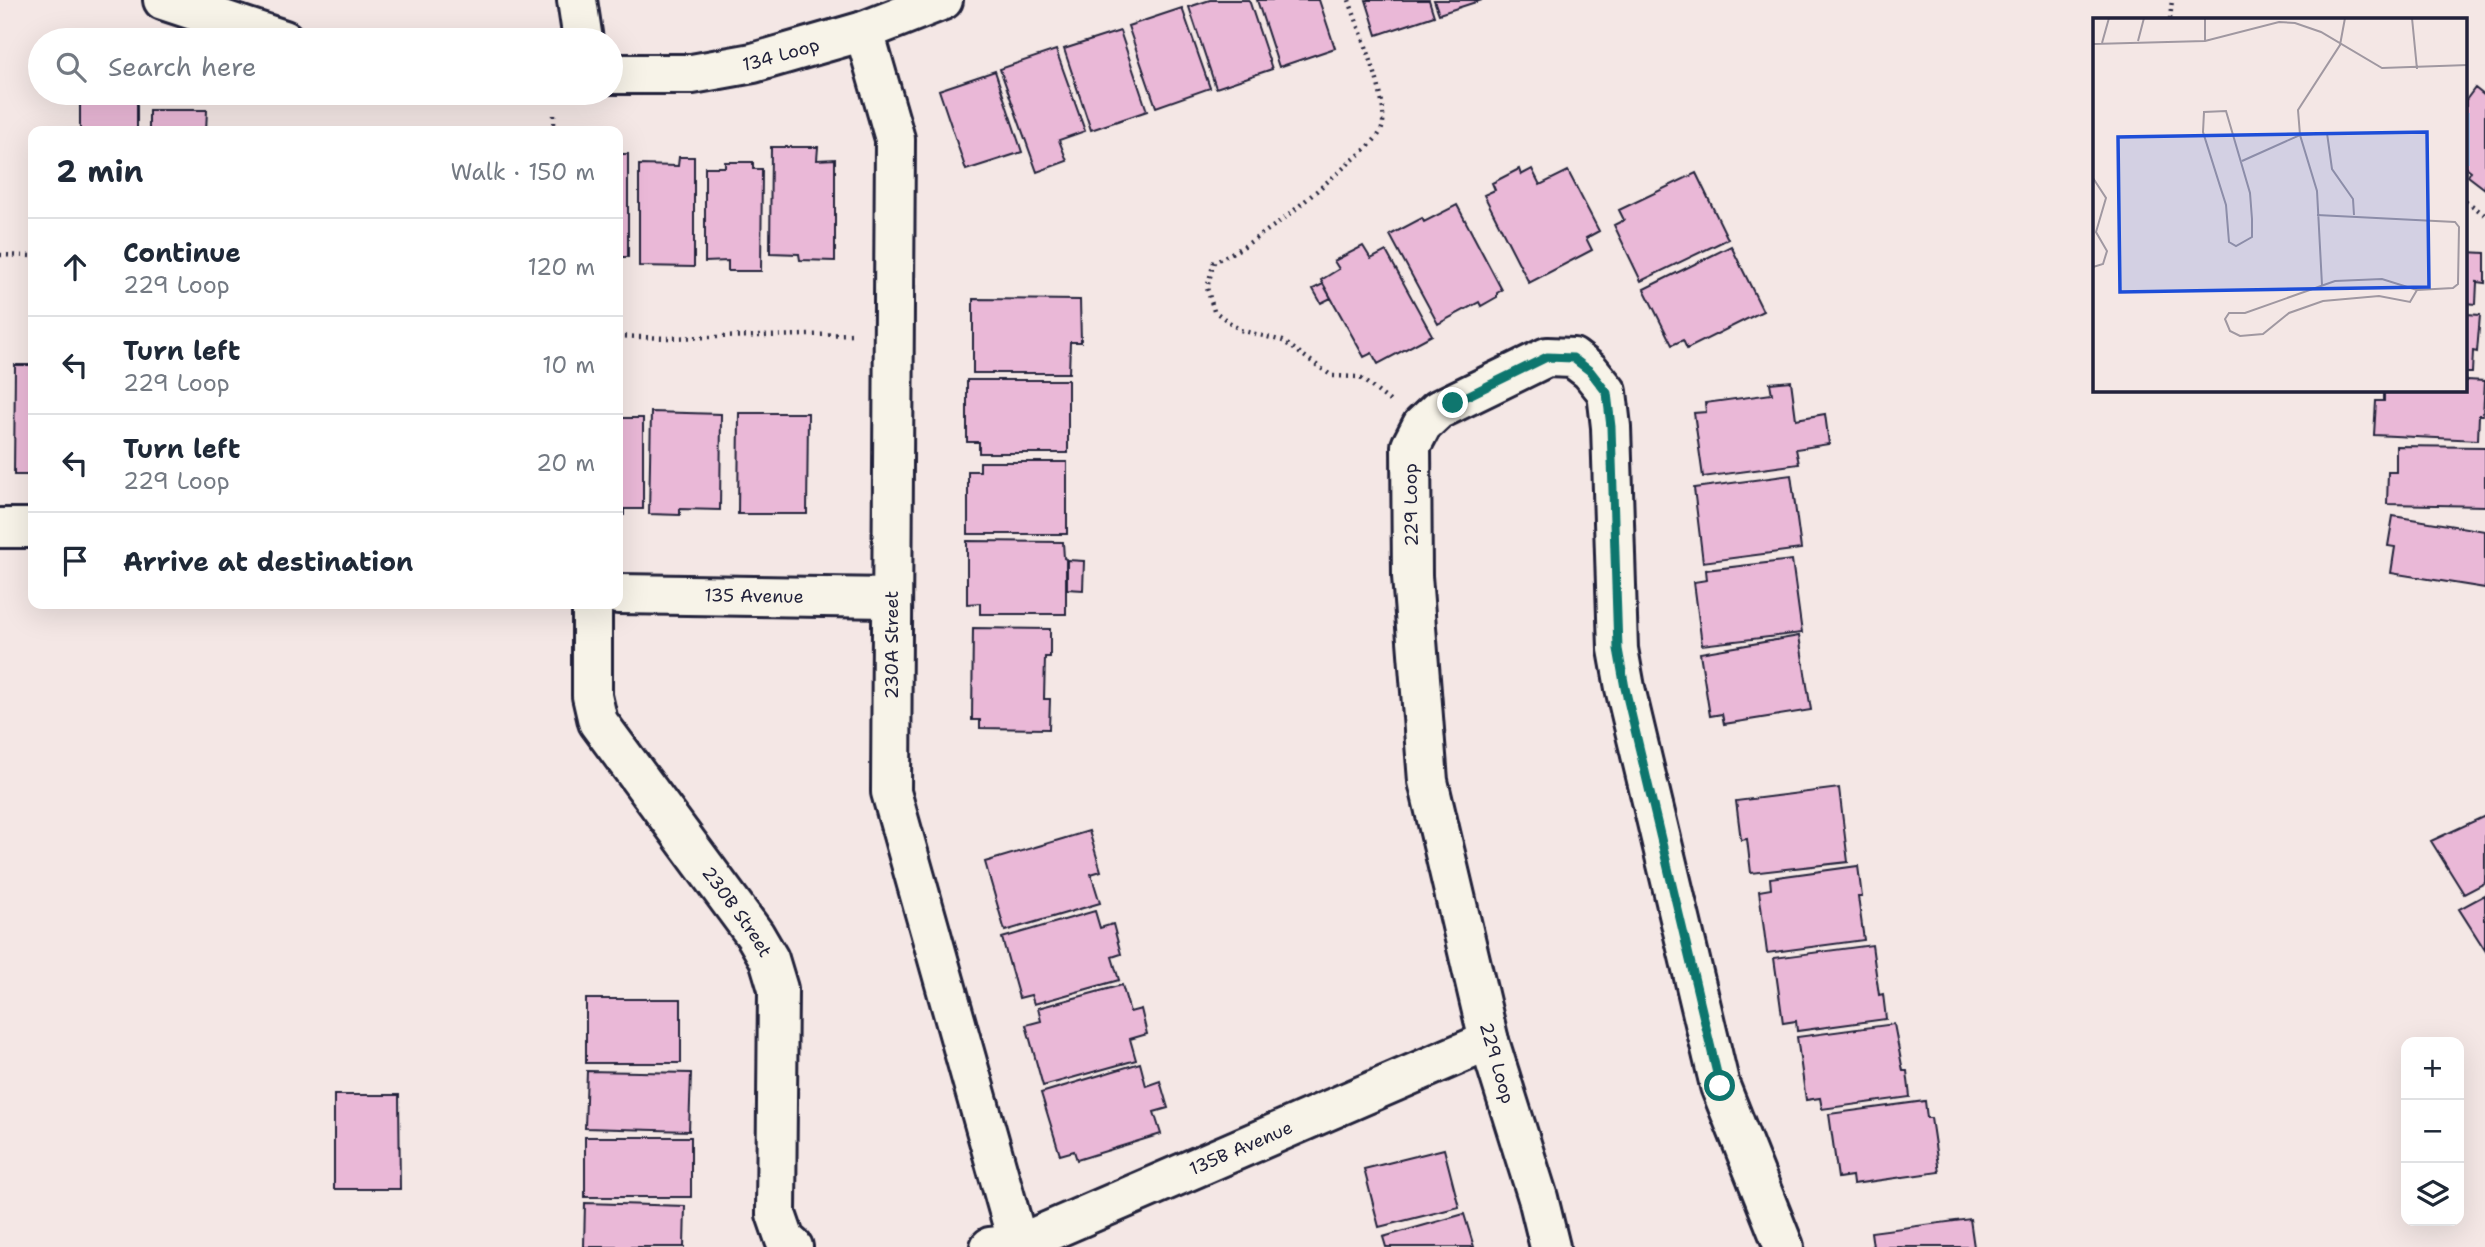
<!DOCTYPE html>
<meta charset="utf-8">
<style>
:root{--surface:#fff;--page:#f2f2f3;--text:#1f2937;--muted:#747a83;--line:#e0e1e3}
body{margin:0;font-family:"Shantell Sans",sans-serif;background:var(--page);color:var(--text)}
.controls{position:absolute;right:21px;bottom:21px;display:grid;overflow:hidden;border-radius:14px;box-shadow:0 7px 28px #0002}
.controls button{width:63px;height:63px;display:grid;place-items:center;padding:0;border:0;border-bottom:2px solid var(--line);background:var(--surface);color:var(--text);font:35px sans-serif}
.stop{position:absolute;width:21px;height:21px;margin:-16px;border:5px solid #0f766e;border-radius:50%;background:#fff}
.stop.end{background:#0f766e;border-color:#fff;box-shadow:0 2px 7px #0008}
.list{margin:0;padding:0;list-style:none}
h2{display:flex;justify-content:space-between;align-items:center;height:91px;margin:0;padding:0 28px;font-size:30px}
h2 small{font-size:23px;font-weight:400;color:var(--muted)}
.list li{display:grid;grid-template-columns:46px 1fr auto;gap:21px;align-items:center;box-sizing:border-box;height:98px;padding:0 28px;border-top:2px solid var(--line)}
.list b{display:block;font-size:26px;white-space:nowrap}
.list p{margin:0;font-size:23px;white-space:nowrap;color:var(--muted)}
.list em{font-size:23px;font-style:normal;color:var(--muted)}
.icon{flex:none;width:38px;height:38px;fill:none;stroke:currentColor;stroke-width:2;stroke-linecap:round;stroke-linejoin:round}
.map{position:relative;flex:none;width:2485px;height:1247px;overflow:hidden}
.search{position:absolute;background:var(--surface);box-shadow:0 7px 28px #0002;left:28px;top:28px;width:595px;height:77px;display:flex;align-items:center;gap:18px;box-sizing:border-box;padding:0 24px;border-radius:38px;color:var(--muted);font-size:26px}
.panel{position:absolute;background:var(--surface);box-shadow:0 7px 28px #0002;left:28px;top:126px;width:595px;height:483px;border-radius:14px}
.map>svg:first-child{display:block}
.building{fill:#eab8d7;stroke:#22223b;stroke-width:2}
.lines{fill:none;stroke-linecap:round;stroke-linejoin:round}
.minor-casing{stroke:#22223b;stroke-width:44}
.path{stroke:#22223b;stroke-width:4.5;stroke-dasharray:2 5;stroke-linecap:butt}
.minor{stroke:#f7f3e8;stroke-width:38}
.route{stroke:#0f766e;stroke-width:9}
.labels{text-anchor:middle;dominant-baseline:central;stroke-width:5;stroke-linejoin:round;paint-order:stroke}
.street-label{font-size:18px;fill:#22223b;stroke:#f7f3e8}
.inset-river{fill:none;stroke:#91c0ec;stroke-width:3.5}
.inset-road{fill:none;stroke:#a098a1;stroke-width:2}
.view{fill:#1d4ed8;fill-opacity:0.15;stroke:#1d4ed8;stroke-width:3.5}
.inset-edge{fill:none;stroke:#22223b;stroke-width:3.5}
</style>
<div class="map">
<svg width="2485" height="1247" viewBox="0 0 2485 1247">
<rect width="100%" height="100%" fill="#f4e7e5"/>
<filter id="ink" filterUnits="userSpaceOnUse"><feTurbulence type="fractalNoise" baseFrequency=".0143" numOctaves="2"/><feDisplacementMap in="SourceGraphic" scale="14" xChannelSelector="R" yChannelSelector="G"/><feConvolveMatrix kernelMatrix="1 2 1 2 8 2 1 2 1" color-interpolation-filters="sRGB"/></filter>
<g filter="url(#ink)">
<path class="building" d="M1210,0H1249L1272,69L1216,88L1189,7Z
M1257,0H1319L1335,48L1279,67Z
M1366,0H1429L1434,16L1377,35Z
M1434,0H1482L1439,14Z
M1182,8L1210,88L1156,107L1128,26Z
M1120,31L1147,111L1091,130L1064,49Z
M1056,50L1085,131L1059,140L1067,161L1037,172L1000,69Z
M995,71L1022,152L966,170L939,90Z
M2475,88L2485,96V189L2468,176L2471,171L2466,167V100Z
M80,93H137V131H80Z
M149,110H207L206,131H149Z
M771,147H818L817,160L835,159V261L800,260L799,254L770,253Z
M618,154H628V257H618Z
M679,157H694V267L639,266V165L678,166Z
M725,162H753V169H762L761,271H728V261L705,262V167H725Z
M1519,169L1521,175L1532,169L1540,185L1568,171L1599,231L1586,238L1592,250L1529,283L1484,195L1495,190L1492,183Z
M1696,173L1728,239L1641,281L1614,225L1624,220L1619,210Z
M1457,205L1502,290L1497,293V297L1481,306L1479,302L1438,324L1390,235L1422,218L1424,222Z
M1363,246L1371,259L1386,251L1432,335L1378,364L1372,353L1364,357L1321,280L1339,269L1334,261Z
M1731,246L1763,311L1687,349L1683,340L1672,345L1644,289Z
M2466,252L2485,253V283L2477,282L2476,304L2466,303Z
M1323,284L1331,298L1321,303L1313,289Z
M973,299L1080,300L1081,342H1070L1069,373H973Z
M2466,314L2480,315L2477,352L2473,351L2472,373H2466Z
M15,365H33V475H14Z
M967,380H1068V453H979V442H967Z
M2466,380L2485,381L2483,415H2479L2478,440L2374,435L2376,401H2384V390H2466Z
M1791,381L1796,419L1825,414L1829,444L1796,449L1799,464L1703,477L1694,413L1706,412L1705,403L1772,394L1770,383Z
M651,412L721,414L720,510L680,509V515L649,514Z
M739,413H808L807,514H738Z
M618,418H643V509H624V515H618Z
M2396,446L2485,447V506L2387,504L2388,472H2396Z
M980,462H1067V534H968V471H980Z
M1791,475L1801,549L1703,562L1694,488Z
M2393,516L2485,531V588L2391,573L2395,547L2388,546Z
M967,541L1063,542L1064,558L1066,559V614H980V603L967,604Z
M1067,560L1084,561L1083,590L1067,589Z
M1792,560L1802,633L1702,645L1694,582L1707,580L1706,570Z
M973,628L1050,629V657H1045L1044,699H1050L1049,729L980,728V720H972Z
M1799,636L1811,710L1724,724L1722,714L1710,716L1700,653Z
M1839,788L1848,862L1751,873L1747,839L1741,840L1736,801Z
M2485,816V883L2464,894L2431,841Z
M1089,831L1101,871L1091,874L1100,903L1005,931L985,862Z
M1858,866L1862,897H1858L1864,940L1767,953L1759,891L1771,889L1770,878Z
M2485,895V950L2459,909Z
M1095,911L1100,928L1113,924L1121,954L1112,957L1119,980L1034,1004L1031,995L1019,998L1002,938Z
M1872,945L1879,995L1883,994L1886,1019L1797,1031L1796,1021L1783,1023L1774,958Z
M1122,985L1130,1012L1141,1009L1147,1034L1130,1039L1136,1060L1043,1086L1026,1025L1041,1021L1038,1008Z
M586,999H681V1063H586Z
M1894,1024L1903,1071H1907L1910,1097L1822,1109L1820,1098L1806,1100L1797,1037Z
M1140,1063L1146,1086L1160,1081L1168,1108L1154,1112L1161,1134L1077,1160L1074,1151L1060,1155L1041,1093Z
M587,1071L691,1073L689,1131L585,1128Z
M334,1095H399L400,1189H334Z
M1925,1101L1927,1118H1931L1939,1172L1853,1184L1852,1176L1838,1178L1829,1114Z
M585,1137H691V1197H585Z
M1444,1149L1459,1207L1379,1227L1364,1169Z
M585,1203L685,1206L684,1247H584Z
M1464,1214L1474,1247H1386L1383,1237Z
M1970,1219L1974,1247H1873L1871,1232Z"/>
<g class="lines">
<g class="minor-casing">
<g id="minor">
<path d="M163,0L284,40"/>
<path d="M577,0L583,40"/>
<path d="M864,31L895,139L891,792L1019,1247"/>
<path id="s1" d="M611,74H692L753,63L864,31L943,0"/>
<path d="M0,528H33"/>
<path id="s2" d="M618,594L892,598"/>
<path id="s3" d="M592,604V696L598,722L755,935L769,959L778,989L776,1214L785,1240L793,1247"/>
<path id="s4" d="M990,1247L1019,1244L1489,1041"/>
<path d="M1550,1247L1538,1198L1489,1041L1428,781L1412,576L1411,446L1422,425L1438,410L1547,357L1573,358L1590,371L1607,392L1611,427L1618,649L1625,688L1720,1086L1784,1247"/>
</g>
</g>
<path class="path" d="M1349,0C1359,30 1390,100 1382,128C1380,135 1374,140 1369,146L1284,219L1243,247L1214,262L1207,288L1214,311L1240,330L1283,341L1332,376L1359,377L1391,402
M2170,19L2172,0
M554,131V114
M2466,201L2485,215
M0,255L33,256
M618,336L665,338L855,334"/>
<use href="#minor" class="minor"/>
</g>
</g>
<g class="lines" filter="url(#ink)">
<path class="route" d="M1453,403L1547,357L1573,358L1590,371L1607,393L1611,427L1618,649L1625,688L1720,1086"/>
</g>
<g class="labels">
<g class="street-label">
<text stroke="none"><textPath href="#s1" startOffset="172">134 Loop</textPath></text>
<text transform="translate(1411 505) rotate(-91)">229 Loop</text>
<text stroke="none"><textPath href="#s2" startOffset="136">135 Avenue</textPath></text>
<text transform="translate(892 645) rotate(-90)">230A Street</text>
<text stroke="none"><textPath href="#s3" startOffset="354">230B Street</textPath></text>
<text transform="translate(1497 1063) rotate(74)">229 Loop</text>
<text stroke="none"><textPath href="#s4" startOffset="271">135B Avenue</textPath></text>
</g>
</g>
<g transform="translate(2093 18)">
<rect width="374" height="374" fill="#f4e7e5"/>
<path class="inset-river" d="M375,95V148"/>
<path class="inset-road" d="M319,0L324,51M45,23L51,0M112,23V0M9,25L16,0M0,26L112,23L186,4L202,5L228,14L289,50L375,47M133,93L157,175L159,201V219L143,228L136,224L133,187L110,114L111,94ZM149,143L207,117L234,115L239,151L260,181L261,197M0,160L13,180L3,214L14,233L10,246L0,249M224,197L362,204L366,209L365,266L360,270L324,272L317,284L286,278L230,283L196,295L170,316L147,318L137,313L132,301L136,295H152L242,263L289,261L324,272M229,267L224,173L207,117L205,92L247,27L252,0"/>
<path class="view" d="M334,114L336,269L27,274L25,119Z"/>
<rect width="374" height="374" class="inset-edge"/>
</g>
</svg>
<div class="controls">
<button>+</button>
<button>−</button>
<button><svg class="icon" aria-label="layers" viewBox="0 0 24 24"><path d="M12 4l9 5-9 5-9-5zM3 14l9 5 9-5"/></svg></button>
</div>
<div class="stop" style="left:1720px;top:1086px"></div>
<div class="stop end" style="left:1453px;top:403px"></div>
<div class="search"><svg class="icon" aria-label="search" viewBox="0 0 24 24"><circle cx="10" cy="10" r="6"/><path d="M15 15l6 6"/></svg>Search here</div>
<section class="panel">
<h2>2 min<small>Walk · 150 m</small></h2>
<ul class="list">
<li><svg class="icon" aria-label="ahead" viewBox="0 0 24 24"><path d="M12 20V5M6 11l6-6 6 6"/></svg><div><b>Continue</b><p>229 Loop</p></div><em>120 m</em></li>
<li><svg class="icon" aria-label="left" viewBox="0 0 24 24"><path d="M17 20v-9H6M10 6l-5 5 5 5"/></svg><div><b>Turn left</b><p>229 Loop</p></div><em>10 m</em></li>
<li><svg class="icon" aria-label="left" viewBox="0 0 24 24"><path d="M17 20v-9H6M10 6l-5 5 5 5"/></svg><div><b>Turn left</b><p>229 Loop</p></div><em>20 m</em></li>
<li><svg class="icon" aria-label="arrive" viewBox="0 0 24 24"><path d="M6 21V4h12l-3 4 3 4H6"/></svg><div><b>Arrive at destination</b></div></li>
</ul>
</section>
</div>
